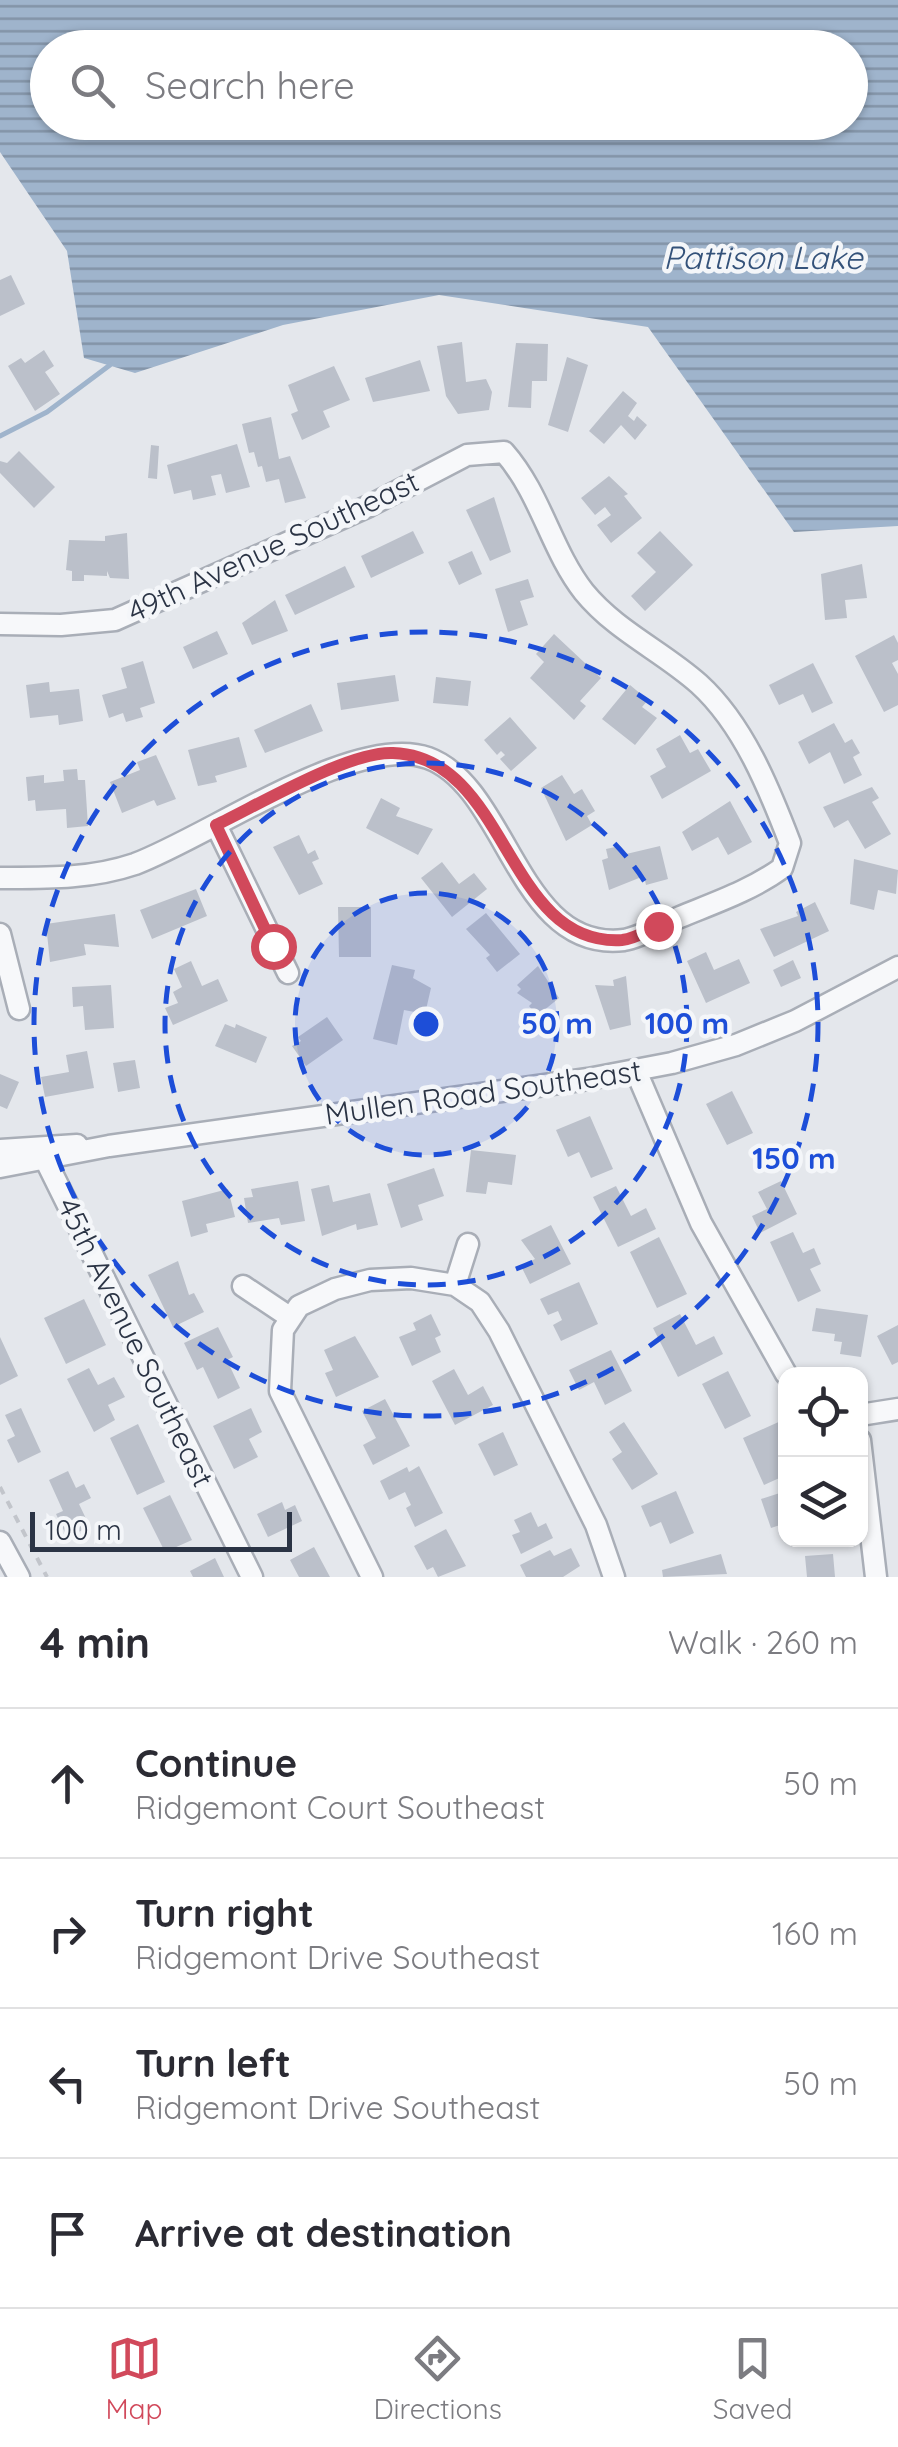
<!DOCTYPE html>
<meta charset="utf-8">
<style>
:root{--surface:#fff;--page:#f7f7f7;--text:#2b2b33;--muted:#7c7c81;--line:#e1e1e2;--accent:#d1495b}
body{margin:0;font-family:Quicksand,sans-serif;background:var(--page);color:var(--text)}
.controls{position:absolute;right:30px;bottom:30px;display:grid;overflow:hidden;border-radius:20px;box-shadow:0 2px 8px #0004}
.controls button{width:90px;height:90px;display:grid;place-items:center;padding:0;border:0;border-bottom:2px solid var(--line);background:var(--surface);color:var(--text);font:50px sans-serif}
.scale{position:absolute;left:30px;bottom:25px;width:262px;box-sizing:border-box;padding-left:10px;border:5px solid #2b3445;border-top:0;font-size:28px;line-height:35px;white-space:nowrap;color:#2b3445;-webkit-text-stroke:8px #f4f6f9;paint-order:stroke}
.stop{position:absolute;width:30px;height:30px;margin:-22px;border:8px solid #d1495b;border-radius:50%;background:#fff}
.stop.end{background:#d1495b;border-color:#fff;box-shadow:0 2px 10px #0008}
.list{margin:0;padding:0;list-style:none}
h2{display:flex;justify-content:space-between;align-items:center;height:130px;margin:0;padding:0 40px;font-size:42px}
h2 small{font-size:32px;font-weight:400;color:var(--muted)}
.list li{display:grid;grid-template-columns:65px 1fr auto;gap:30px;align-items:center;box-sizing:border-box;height:150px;padding:0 40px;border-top:2px solid var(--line)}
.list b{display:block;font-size:38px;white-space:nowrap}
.list p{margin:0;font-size:32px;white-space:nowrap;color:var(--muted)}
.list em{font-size:32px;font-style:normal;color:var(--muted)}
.icon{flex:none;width:55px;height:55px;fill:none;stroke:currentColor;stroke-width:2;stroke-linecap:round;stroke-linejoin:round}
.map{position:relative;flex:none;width:898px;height:1577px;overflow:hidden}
.search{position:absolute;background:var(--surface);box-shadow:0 2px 8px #0004;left:30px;right:30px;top:30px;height:110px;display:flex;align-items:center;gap:25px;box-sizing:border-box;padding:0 35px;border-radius:55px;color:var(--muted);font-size:38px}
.sheet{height:730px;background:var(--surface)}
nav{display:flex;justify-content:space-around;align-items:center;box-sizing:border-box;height:140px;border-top:2px solid var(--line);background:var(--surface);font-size:28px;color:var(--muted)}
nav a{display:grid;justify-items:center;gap:5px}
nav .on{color:var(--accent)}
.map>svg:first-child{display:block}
.water{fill:url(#water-rules);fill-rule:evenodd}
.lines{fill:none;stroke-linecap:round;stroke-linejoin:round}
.stream{stroke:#9fb4cc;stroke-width:5}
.building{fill:#bbc0ca}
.minor-casing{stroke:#a9aeb7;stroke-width:25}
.path{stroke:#c2c5cb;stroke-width:4;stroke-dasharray:8 8;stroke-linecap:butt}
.minor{stroke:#f7f8fa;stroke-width:20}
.route{stroke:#d1495b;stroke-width:12}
.ring{fill:none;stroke:#1d4ed8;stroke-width:5;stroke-dasharray:18 12}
.labels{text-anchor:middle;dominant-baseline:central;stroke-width:9;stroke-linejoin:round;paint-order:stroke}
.street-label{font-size:30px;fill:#2b3445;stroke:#f4f6f9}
.water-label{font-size:32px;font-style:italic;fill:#34527a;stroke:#f4f6f9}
.centre{fill:#1d4ed8;stroke:#f4f6f9;stroke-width:5}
.ring-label{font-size:30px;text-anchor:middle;font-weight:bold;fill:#1d4ed8;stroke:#f4f6f9;stroke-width:9;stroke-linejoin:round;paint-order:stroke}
</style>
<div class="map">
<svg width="898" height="1577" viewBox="0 0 898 1577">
<defs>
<pattern id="water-rules" width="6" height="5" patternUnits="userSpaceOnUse" patternTransform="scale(2.5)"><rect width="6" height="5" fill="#9fb4cc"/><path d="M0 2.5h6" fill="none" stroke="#8293a7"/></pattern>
</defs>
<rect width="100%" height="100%" fill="#e4e7ec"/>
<path class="water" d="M0,0H898V526L794,532L648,327L439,295L283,325L135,373L84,358L67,251L0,152ZM48,48H850V122H48Z"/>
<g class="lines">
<path class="stream" d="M0,436L47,412L110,365"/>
</g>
<path class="building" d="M11,275L25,304L0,316V280Z
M462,342L466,382L486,379L492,392L489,410L458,414L446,396L437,346Z
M516,343L548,344L547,381H532L531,408L508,407Z
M44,350L54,366L45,372L60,394L35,411L8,366L21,358L25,363Z
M567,357L588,365L568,432L548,425Z
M420,360L430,391L373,402L365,378Z
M334,366L350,400L323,411L330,427L302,440L291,414L298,411L288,385Z
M623,391L637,403L628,416L634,421L637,416L647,425L635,440L621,425L604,444L589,431Z
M271,417L279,459L290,456L306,498L285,503L279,479L266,482L262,466L258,467L254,452L249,453L242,424Z
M237,444L250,487L226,493L221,474L211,476L216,495L193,500L191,490L174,494L167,465Z
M151,445L159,446L157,479L148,478Z
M19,451L55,487L34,508L0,473V461L7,463Z
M609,476L628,494L624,496L642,518L611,543L597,525L611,515L605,507L595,515L581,498Z
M494,497L511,552L490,561L466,510Z
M413,531L424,553L371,578L361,556Z
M660,531L693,565L645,611L631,596L656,572L637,553Z
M127,533L129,579L110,578L107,571V576L84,575V581H72V571L66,570L69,540L105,541V536Z
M472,551L482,574L459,585L448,562Z
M862,564L867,598L845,600L847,618L825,620L821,574Z
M345,566L355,587L295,615L285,595Z
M528,579L534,597L520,601L528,625L508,632L495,589Z
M275,600L288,631L252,645L242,623Z
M217,631L228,654L193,669L183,647Z
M554,634L601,678L580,701L586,706L574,720L530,678L544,662L536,654Z
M894,635L898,643V660L892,663L898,674V705L884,712L855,656Z
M143,661L155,703L140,708L143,717L126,722L123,713L109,718L102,695L127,688L121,668Z
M813,663L833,703L812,713L803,694L779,705L769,685Z
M395,675L399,701L341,710L337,683Z
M436,677L471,681L468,706L433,703Z
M49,682L50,692L79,689L83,721L59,725L58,715L30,718L26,685Z
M630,685L648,700L642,707L657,718L635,745L602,719Z
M311,704L323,731L265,753L254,730Z
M510,717L537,748L511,771L500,759L505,755L501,751L497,755L484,740Z
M834,723L845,743L852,739L860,753L853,757L862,775L844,784L830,752L809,764L798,742Z
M680,735L690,753L698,749L711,771L662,799L650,776L666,767L656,749Z
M239,737L247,767L215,776L217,782L198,786L188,750Z
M156,755L176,799L157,806L154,800L122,813L110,782L140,770L137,762Z
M77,769L78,780H85L88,826L67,828L66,809L36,811L35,800L28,801L26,777L44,775V783L64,781L63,770Z
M562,775L574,794L582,789L595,811L587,816L592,825L566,841L541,788Z
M872,787L879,798L872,802L891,834L865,849L848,820L834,828L823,807Z
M381,798L400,808L396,816L433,829L418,855L366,828Z
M730,801L752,842L728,855L718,837L692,851L682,832Z
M299,835L308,854L315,850L319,859L312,862L323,884L299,895L273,847Z
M620,846L622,855L660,846L668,879L646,885L644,876L609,890L602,860L608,858L606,849Z
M854,859L898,870L896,894L878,890L874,910L850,904Z
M442,862L459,884L474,873L487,889L452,917L421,878Z
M196,889L207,916L152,939L140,910Z
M815,902L829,931L774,957L760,929L798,916L796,912Z
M338,907H371V957H339Z
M486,913L520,954L497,972L486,958L490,955L466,929Z
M115,914L119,947L84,944L86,955L50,962L46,924Z
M706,952L714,970L739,959L750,983L706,1003L687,961Z
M793,960L801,978L781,987L773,970Z
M191,961L202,986L218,979L228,1001L173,1025L165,1008L178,1003L173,992L182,987L174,969Z
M392,965L415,970L413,978L431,988L425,1014L404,1010L397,1045L373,1039Z
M538,966L559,998L537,1016L529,1006L532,1003L517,993L521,989L517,985Z
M626,976L631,1025L610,1030L595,985L614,986L613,980Z
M111,985L114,1028L85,1030L83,1006L73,1007L72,987Z
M327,1017L343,1040L306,1066L292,1046L301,1041L298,1037Z
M225,1024L235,1028L236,1024L267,1037L256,1063L215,1046Z
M87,1051L94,1088L45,1097L41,1077L69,1072L66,1055Z
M135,1060L140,1088L118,1092L113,1063Z
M0,1074L19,1082L7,1109L0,1106Z
M732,1091L753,1133L727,1145L706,1104Z
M590,1116L613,1169L591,1178L579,1152L568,1157L556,1130Z
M471,1150L516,1155L512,1185L488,1182L486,1194L466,1192Z
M434,1168L444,1196L418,1205L423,1220L401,1228L387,1184Z
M298,1181L305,1221L281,1225L279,1218L248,1223L244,1198L253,1197L251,1189Z
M781,1181L797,1214L760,1233L752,1216L767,1209L758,1192Z
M329,1185L333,1202L370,1193L378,1225L357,1230L356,1224L322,1236L311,1189Z
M616,1186L631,1216L646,1208L656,1229L618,1247L593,1197Z
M228,1189L235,1217L206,1224L208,1232L191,1237L182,1201Z
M551,1225L571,1264L530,1284L521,1266L535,1259L521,1240Z
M793,1232L803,1253L814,1248L821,1264L810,1269L821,1291L798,1302L770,1242Z
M659,1237L687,1294L657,1308L630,1252Z
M178,1261L189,1295L194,1293L204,1312L173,1327L148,1275Z
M579,1282L598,1324L561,1341L553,1325L562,1320L558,1311L548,1315L540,1299Z
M84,1299L106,1345L66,1364L44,1318Z
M816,1308L868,1315L861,1357L840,1354L842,1342L834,1341L835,1334L812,1331Z
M431,1314L441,1335L435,1338L441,1352L412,1366L399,1337L416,1330L413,1323Z
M680,1314L696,1345L714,1336L723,1354L678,1377L653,1328Z
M898,1325V1362L892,1365L877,1336Z
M218,1327L233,1357L227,1360L240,1388L218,1399L203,1367L197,1370L184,1343Z
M355,1336L379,1377L336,1397L325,1373L333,1370L324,1350Z
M0,1337L18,1376L0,1385Z
M611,1350L632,1391L605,1405L594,1382L579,1390L569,1370Z
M89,1368L98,1385L114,1377L125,1397L108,1405L115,1420L94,1432L67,1379Z
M454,1369L468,1395L483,1386L493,1405L455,1425L432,1381Z
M728,1371L751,1416L725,1429L702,1384Z
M385,1399L410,1446L373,1465L363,1445L376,1438L362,1411Z
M21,1408L41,1452L18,1463L7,1440L15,1436L5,1415Z
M251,1408L262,1432L249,1439L258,1457L234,1469L213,1426Z
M783,1420L786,1475L764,1485L743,1438Z
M624,1422L658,1474L632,1490L612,1459L622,1452L609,1432Z
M138,1424L165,1482L137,1495L110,1438Z
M503,1432L518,1465L494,1476L478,1444Z
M419,1466L443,1513L415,1527L406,1508L411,1505L405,1492L389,1500L380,1481L407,1467L409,1472Z
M68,1471L76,1488L84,1484L91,1498L79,1504L90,1527L67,1537L56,1514L63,1511L49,1480Z
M676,1491L694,1533L670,1544L661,1522L650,1527L641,1506Z
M786,1491V1523L771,1528L761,1499Z
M170,1495L192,1540L165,1552L143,1508Z
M282,1502L285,1510L295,1505L302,1521L268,1537L257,1514Z
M531,1512L538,1527L546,1523L553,1538L521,1554L512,1535L520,1532L514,1520Z
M446,1529L466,1566L438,1577L433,1567L427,1570L414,1546Z
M314,1547L330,1577H299L290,1560Z
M571,1548L580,1566L563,1577H526L520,1565L550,1550L554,1556Z
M721,1554L727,1574L663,1577L662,1570Z
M833,1554L835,1577H807L805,1556Z
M215,1558L224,1577H193L190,1571Z"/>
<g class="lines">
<g class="minor-casing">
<path id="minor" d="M0,624L61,625L115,620L369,506L467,455L504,452C541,494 551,550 584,592C616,631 662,651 699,684C743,724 769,788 790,843L782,868C752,890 714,903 680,917C663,924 642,937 624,940C518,953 508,787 428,758C355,732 208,837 135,864C91,879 46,878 0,878
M216,825L288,973
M0,934L19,1009
M636,1071L701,1223L786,1374
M0,1150L77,1145
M46,1161L252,1577
M0,1167L109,1146L588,1079L672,1063L736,1045L795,1021L898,967
M455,1285L468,1244
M243,1286L291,1318
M860,1415L898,1409
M860,1440L876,1577
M0,1542L19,1577
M372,1577L280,1391L283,1330L299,1306L335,1289L370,1280L411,1278L455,1285L480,1302L499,1331L596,1525L614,1577"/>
</g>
<path class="path" d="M0,1487L47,1577"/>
<use href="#minor" class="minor"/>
</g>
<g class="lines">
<path class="route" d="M273,946L216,825C258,805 349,751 393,753C509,757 505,947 622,940C634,939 647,931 658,926"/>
</g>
<circle cx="426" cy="1024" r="131" fill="#1d4ed8" fill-opacity=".12"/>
<g class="ring">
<circle cx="426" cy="1024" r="131"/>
<circle cx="426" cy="1024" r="261"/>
<circle cx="426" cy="1024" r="392"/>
</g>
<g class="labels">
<g class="street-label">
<text transform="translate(273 546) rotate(-25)">49th Avenue Southeast</text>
<text transform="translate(483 1092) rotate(-8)">Mullen Road Southeast</text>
<text transform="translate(136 1342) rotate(64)">45th Avenue Southeast</text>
</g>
<g class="water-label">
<text x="763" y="257">Pattison Lake</text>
</g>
</g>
<circle cx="426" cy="1024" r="15" class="centre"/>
<g class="ring-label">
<text x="557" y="1034">50 m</text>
<text x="687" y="1034">100 m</text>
<text x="794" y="1169">150 m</text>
</g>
</svg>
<div class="controls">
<button><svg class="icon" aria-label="locate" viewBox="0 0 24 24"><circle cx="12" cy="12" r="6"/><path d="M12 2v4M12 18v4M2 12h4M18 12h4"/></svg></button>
<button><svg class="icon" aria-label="layers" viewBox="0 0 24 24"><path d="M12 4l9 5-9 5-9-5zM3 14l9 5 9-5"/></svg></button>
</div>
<div class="scale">100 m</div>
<div class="stop" style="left:273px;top:946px"></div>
<div class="stop end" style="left:658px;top:926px"></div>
<div class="search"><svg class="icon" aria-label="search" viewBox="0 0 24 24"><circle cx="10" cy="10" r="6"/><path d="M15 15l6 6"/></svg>Search here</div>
</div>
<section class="sheet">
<h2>4 min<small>Walk · 260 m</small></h2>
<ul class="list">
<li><svg class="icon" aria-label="ahead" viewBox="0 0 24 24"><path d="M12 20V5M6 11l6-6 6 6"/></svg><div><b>Continue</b><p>Ridgemont Court Southeast</p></div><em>50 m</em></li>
<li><svg class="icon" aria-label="right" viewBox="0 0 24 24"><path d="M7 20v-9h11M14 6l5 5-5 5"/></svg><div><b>Turn right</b><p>Ridgemont Drive Southeast</p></div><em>160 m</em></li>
<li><svg class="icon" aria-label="left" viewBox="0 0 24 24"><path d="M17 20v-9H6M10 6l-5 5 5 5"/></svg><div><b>Turn left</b><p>Ridgemont Drive Southeast</p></div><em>50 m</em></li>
<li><svg class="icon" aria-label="arrive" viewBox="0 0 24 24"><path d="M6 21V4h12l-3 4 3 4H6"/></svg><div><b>Arrive at destination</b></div></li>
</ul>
</section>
<nav>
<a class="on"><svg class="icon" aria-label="map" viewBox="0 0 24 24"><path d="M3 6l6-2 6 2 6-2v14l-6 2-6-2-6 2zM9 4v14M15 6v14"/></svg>Map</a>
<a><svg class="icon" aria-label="directions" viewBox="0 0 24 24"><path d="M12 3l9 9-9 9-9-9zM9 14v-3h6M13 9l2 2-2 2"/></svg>Directions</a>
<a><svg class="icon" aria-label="saved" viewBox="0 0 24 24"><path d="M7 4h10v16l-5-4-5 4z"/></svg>Saved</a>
</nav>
